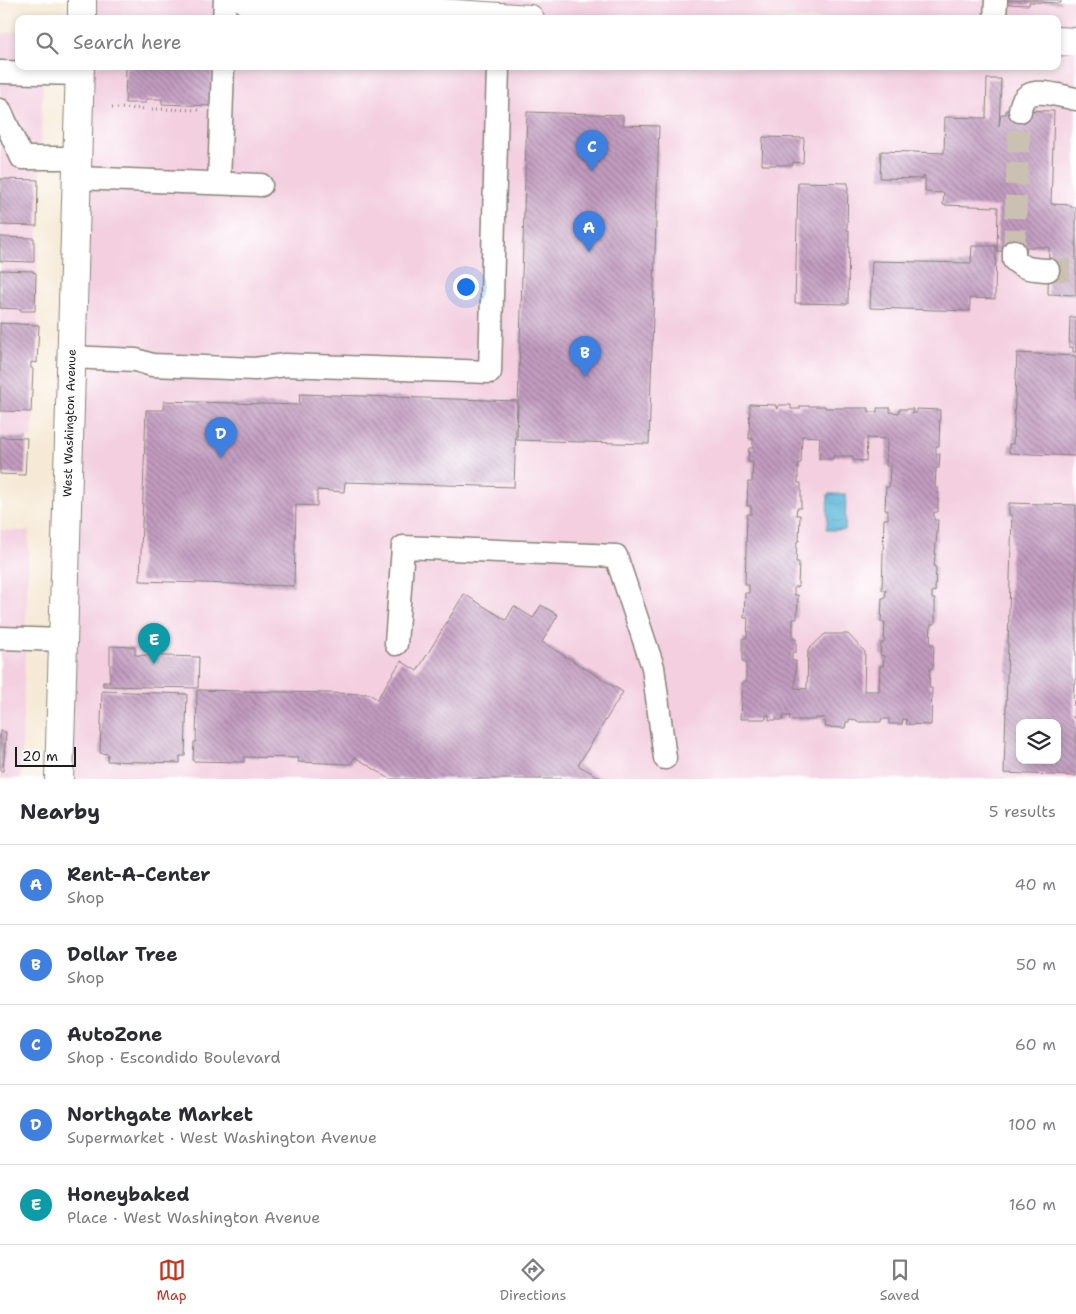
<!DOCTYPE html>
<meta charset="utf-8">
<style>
:root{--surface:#fff;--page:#f2f2f3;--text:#2b2b33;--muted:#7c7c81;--line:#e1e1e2;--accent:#c8321e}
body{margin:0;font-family:"Shantell Sans",sans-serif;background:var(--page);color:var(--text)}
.controls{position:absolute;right:15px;bottom:15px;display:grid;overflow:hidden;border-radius:10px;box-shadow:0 2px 8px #0003}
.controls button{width:45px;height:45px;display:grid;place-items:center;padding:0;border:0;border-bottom:1px solid var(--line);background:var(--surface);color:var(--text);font:25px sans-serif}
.scale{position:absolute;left:15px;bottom:12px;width:61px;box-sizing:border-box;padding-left:5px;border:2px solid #1c1c1c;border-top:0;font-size:14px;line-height:18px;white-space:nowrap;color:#1c1c1c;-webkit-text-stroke:4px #fff;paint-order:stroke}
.you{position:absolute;left:465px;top:286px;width:18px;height:18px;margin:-12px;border:4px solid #fff;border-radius:50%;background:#1a73e8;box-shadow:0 0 0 8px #1a73e833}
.badge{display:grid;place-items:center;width:32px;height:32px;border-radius:50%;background:var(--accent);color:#fff;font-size:16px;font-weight:700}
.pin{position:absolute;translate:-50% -41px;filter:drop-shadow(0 1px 2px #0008)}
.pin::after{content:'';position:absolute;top:26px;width:18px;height:15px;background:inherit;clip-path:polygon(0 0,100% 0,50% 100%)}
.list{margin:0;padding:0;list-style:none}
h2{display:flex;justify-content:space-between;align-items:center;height:65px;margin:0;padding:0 20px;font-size:21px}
h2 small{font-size:16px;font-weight:400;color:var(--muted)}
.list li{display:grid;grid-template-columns:32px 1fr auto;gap:15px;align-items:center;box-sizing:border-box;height:80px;padding:0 20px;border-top:1px solid var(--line)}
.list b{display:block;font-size:19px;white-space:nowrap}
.list p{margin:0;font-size:16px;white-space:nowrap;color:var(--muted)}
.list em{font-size:16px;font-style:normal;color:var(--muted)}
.icon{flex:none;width:28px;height:28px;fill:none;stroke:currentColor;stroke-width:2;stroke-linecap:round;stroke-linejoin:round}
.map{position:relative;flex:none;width:1076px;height:779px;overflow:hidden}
.search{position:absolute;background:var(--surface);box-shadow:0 2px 8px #0003;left:15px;right:15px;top:15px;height:55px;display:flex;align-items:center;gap:12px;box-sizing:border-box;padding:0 18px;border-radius:10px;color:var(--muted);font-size:19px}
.sheet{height:465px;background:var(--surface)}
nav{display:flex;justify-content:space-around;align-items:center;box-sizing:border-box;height:70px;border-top:1px solid var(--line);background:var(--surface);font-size:14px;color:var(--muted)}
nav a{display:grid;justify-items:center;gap:2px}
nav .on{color:var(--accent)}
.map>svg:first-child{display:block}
.built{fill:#f3cfdf;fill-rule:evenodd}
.water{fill:url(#water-ripples);stroke:#3c6a7a}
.building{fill:url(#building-back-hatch);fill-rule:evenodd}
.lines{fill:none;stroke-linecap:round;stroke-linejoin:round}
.minor-tunnel{stroke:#cac1b2;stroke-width:22;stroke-dasharray:22 11;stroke-linecap:butt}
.minor-casing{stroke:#89837a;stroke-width:25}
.major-casing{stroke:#89837a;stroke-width:30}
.path{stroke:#89837a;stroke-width:3;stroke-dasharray:1 4;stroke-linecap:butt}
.minor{stroke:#fff;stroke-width:22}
.major{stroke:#fff;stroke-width:28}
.labels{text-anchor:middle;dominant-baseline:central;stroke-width:5;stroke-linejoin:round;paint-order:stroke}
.street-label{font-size:12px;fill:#1c1c1c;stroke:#fff}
</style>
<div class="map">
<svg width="1076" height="779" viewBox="0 0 1076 779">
<defs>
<pattern id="water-ripples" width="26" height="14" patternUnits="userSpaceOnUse" patternTransform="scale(1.25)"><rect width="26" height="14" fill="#5bb7d9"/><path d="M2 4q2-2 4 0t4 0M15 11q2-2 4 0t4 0" fill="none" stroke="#4a94af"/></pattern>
<pattern id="building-back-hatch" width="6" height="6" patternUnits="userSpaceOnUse" patternTransform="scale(1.25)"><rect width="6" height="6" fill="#c29cc0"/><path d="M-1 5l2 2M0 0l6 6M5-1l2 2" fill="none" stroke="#9d7e9b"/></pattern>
</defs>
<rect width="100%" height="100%" fill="#fff"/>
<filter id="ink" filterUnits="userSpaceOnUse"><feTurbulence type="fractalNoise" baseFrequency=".02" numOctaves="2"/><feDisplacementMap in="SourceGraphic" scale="10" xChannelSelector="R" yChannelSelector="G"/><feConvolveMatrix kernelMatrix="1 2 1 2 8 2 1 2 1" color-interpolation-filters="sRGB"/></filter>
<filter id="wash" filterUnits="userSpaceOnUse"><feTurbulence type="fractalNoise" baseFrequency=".0096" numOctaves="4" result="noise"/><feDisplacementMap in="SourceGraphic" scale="20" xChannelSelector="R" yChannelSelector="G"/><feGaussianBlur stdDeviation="1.12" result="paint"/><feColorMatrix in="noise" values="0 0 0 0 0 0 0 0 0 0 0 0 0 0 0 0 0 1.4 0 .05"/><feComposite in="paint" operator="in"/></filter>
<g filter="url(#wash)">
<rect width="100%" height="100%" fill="#f6ead7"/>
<path class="built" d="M82,0H1076V779H59L80,66H1057V19H82ZM1020,723H1057V760H1020Z
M19,31V66H43L36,311L38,324L32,438L0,437V34Z
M0,530L29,531L21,779H0Z"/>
<path class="water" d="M828,494H846L845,530H827Z"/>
<g id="blocks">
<path class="building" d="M1006,0H1061V3L1029,2V5L1005,4Z
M133,66H212L211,106L162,104V99H146V103H125L126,68H133Z
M987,79H1001L999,126L1001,114H1006V110L1054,111L1051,204L1071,205V207H1076V295L1048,294L1049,247H1026L1027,252L997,251L998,207L943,205L944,193L925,192V176H923V179L880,178L881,151L944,153L945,117L986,118Z
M527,112L623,115V125L659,126L649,444L517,440Z
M763,137L804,138L803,163L793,162V165H762Z
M0,179L38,180L37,226L0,225Z
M798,182L848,183L847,230H849L848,304L795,303Z
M0,237L34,238V262L0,261Z
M972,246H996L995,299L970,298V311L870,308L872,261L971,263Z
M0,270L33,271V272L36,273L35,311H21V309L0,308Z
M1070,317H1076V352H1073V347H1069Z
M0,323L39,325L37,363L31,362V368L33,369L31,412L0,411Z
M1017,353L1076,356V456L1009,453V444H1013Z
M300,394L517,401L514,487L345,482L344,492L317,490V506L296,505L294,586L140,581L146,410H164V401L299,405Z
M750,404L776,405V408L778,409L779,405H791V409H800V406H825V408H869V412H877V408H890V412L899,413V409H913L912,413H916V409L940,410L939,446H936V454H940L939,468H936L935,488H938V512H934V520H938L934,567H936L935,592L932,591V599H935V624H931L930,644H934L933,668H930L929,688H932L931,725L906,724L907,720L903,719L902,724H889V719H881V722H857V720L849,719V722H846L845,728L825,727L826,722H823L824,718H815V720H789L790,716H783V720H769V715H766V719H740L742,682H746V662H743V638H747L748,618H744L745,593H749V585H745L747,514H751V506H747L748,482H752L753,462H748L749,448H753V439H749ZM802,436L820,437L819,459H833V456H853V460L866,461L867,438L887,439L886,466H890L889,487H886L885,510H888V519H884L882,590H886L885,598H882L881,622H885L884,643H881L880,655L884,656L883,666H880L879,691H864L865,652L848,634H825L808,650L807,689L795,688L796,661H792V652H796V639H793V619H797L798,595H794V587H798L799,562H796L797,541H799L800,515H796L797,508H801V483H798V463H801Z
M0,437L27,438L25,475L0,474Z
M1009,503L1076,505V684H1074L1073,718H1076V776L1004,773L1012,515H1009ZM1020,723H1057V760H1020Z
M464,594L506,620L514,606L533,618L541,605L558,615L542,642L623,692L578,765L602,779H390L355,757L351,764L298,762L299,758L244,757V762L193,761L194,742H196L197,690L369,694L377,699L401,661L417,671Z
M110,646L135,647V655L199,657L198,688L103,686V682H110Z
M102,691L187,694L185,756H180V763L107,761L108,754L100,753Z
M0,731L6,732L3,771H0Z"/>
</g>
</g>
<g filter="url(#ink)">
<use href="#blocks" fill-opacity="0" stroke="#89837a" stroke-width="1"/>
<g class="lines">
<path class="minor-tunnel" d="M1014,251L1020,111
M1048,270H1076"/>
<g class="minor-casing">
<path id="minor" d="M224,19L225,0
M995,19L996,0
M0,72L80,74
M0,110L22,158H77
M1020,111C1022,81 1059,96 1076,99
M76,178L261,185
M219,183L223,66
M1014,251V260C1024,270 1035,269 1048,270
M71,357L136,360L152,365L255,369L285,365L490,372L498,66
M0,638L63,640
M396,644L403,547L616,556L653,667L665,758"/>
</g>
<g class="major-casing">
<g id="major">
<path d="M246,0L530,19"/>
<path d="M82,19V0"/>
<path d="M1057,41L1076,42"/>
<path id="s1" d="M59,779L80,66"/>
</g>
</g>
<path class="path" d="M112,108L201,110"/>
<use href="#minor" class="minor"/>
<use href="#major" class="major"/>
</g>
</g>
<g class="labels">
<g class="street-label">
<text stroke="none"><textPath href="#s1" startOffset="356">West Washington Avenue</textPath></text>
</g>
</g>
</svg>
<div class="controls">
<button><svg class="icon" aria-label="layers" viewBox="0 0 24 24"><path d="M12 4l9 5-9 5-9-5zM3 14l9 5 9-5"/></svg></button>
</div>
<div class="scale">20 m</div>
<div class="you"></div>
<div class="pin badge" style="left:589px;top:252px;background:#3f7fe0">A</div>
<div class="pin badge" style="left:585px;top:377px;background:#3f7fe0">B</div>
<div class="pin badge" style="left:592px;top:171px;background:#3f7fe0">C</div>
<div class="pin badge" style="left:221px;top:458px;background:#3f7fe0">D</div>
<div class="pin badge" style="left:154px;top:664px;background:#0f9aa8">E</div>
<div class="search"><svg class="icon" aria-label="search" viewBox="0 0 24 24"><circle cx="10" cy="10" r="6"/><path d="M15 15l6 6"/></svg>Search here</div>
</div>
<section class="sheet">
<h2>Nearby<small>5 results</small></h2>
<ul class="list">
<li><span class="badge" style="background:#3f7fe0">A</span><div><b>Rent-A-Center</b><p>Shop</p></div><em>40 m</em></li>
<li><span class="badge" style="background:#3f7fe0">B</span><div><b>Dollar Tree</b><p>Shop</p></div><em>50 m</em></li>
<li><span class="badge" style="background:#3f7fe0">C</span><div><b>AutoZone</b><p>Shop · Escondido Boulevard</p></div><em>60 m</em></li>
<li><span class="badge" style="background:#3f7fe0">D</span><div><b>Northgate Market</b><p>Supermarket · West Washington Avenue</p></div><em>100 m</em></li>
<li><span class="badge" style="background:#0f9aa8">E</span><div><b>Honeybaked</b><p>Place · West Washington Avenue</p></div><em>160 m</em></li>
</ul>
</section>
<nav>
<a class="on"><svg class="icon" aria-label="map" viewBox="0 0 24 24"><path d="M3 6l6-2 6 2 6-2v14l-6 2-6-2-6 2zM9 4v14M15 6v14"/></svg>Map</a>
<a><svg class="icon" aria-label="directions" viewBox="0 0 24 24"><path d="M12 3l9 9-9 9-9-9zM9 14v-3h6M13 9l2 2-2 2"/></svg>Directions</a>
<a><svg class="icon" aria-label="saved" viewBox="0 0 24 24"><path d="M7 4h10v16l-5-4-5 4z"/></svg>Saved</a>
</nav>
